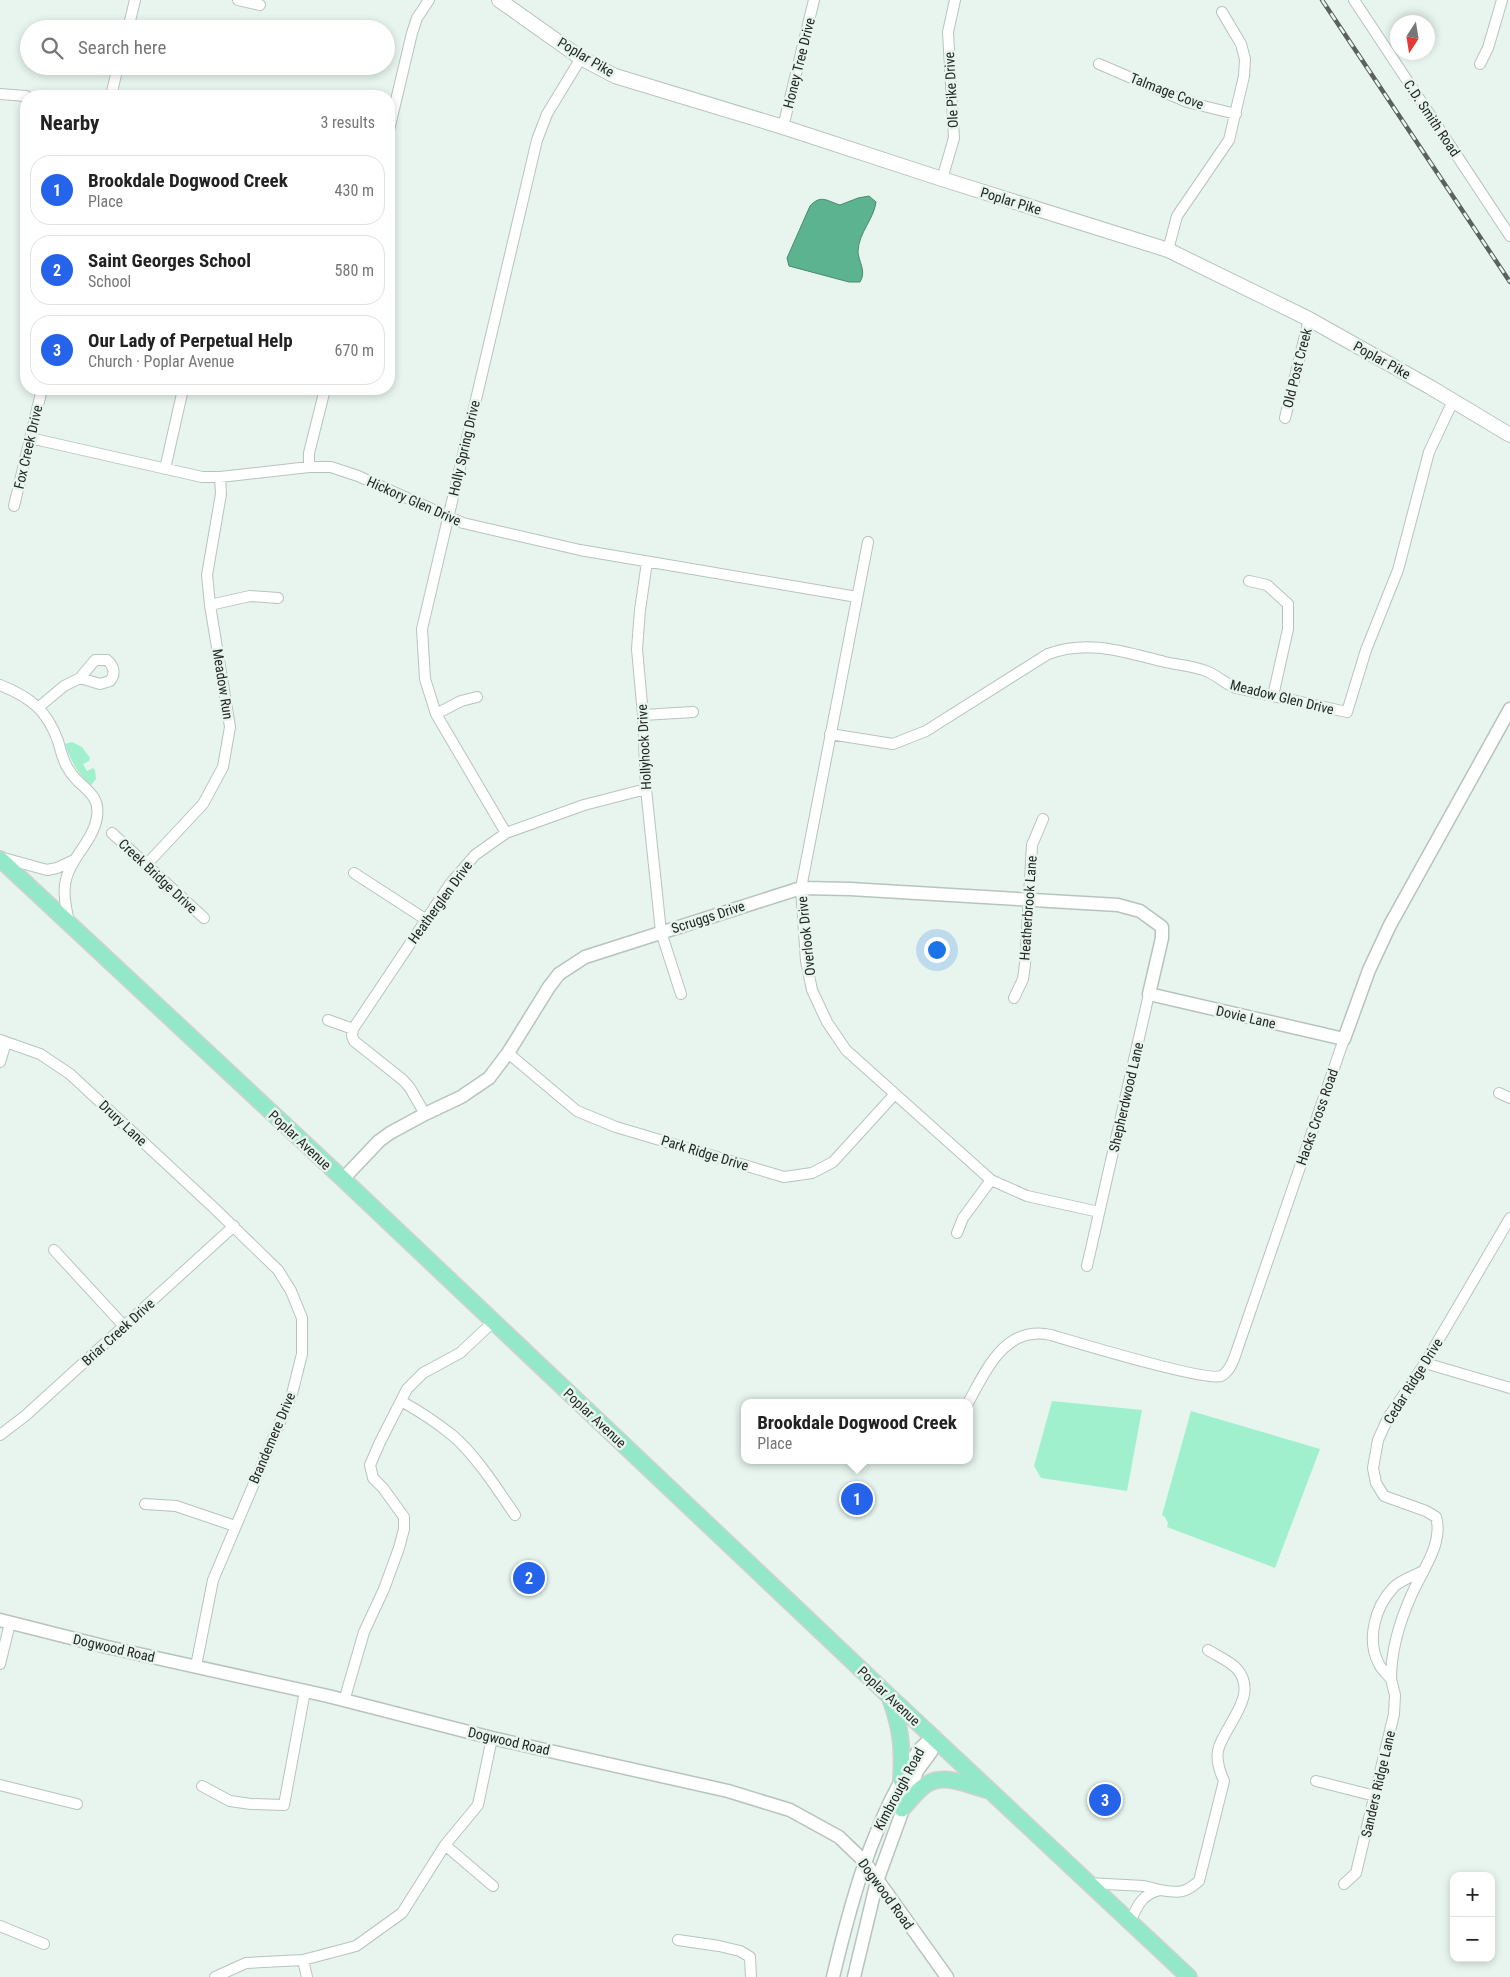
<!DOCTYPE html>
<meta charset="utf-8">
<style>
:root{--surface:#fff;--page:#f6f6f6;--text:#222;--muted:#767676;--line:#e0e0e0;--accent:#2563eb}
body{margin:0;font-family:"Roboto Condensed",sans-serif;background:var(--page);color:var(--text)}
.controls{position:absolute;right:15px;bottom:15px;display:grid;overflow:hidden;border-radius:10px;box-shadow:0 2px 8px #0003}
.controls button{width:45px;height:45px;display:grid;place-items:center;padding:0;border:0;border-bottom:1px solid var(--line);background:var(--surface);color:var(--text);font:25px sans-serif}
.compass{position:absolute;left:1390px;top:15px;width:45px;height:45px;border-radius:50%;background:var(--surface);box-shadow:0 2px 8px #0003;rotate:192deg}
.you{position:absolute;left:936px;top:949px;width:18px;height:18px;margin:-12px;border:4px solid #fff;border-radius:50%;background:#1a73e8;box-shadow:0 0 0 8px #1a73e833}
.badge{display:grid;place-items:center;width:32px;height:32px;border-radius:50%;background:var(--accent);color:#fff;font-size:16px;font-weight:700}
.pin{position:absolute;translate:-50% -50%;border:2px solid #fff;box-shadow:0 1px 5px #0006}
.popup{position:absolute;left:741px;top:1399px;width:232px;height:65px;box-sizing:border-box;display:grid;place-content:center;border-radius:10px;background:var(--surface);filter:drop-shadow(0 1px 4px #0005);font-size:16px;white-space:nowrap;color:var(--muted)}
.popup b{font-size:19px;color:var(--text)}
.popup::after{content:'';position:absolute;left:50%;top:100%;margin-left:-10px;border:10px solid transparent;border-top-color:var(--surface)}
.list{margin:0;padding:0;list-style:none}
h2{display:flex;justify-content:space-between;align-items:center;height:65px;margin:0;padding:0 20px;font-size:21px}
h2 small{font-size:16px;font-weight:400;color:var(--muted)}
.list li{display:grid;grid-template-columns:32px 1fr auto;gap:15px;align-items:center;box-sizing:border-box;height:70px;margin:0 10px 10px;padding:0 10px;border:1px solid var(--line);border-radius:20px}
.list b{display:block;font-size:19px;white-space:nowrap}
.list p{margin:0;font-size:16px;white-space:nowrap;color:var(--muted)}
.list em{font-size:16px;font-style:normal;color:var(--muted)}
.icon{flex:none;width:28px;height:28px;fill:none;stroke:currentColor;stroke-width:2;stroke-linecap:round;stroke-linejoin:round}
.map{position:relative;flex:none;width:1510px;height:1977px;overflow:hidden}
.search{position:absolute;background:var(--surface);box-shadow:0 2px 8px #0003;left:20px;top:20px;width:375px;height:55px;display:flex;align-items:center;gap:12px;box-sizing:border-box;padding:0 18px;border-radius:28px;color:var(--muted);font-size:19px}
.panel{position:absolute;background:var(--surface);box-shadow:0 2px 8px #0003;left:20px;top:90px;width:375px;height:305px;border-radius:20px}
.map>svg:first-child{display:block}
.green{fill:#a0f0ce}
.water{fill:#5cb390;stroke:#4b8970}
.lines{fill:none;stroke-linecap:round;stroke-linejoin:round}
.minor-casing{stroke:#b7c4be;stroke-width:12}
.tertiary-casing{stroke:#b7c4be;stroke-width:15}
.secondary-casing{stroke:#b7c4be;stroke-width:16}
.primary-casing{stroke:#cfd0cf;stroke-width:18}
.minor{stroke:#fff;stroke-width:10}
.tertiary{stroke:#fff;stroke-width:12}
.secondary{stroke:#fff;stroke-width:14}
.primary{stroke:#94e8ca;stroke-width:15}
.rail-casing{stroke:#5a625e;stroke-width:4.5}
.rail{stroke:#e7f5ee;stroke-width:2.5;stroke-dasharray:8;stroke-linecap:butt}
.labels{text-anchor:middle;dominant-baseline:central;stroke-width:5;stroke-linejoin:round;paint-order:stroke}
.street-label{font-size:14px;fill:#232825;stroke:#e7f5ee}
</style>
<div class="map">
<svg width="1510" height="1977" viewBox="0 0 1510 1977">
<rect width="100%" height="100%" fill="#e7f5ee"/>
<path class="green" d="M72,742L82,747L90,758L89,761L83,764L87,771L93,768L95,770L96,779L91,785C77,773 71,761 65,744Z
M1052,1401L1142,1410L1127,1491L1041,1478L1034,1466Z
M1191,1411L1320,1449L1275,1568L1167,1527L1168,1523L1165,1517L1162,1515Z"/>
<path class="water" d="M869,196L876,202C874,219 859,232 858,251C858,261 867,271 860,282H849L789,266L787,258L810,206C821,194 827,201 840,205L858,198Z"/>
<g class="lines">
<g class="minor-casing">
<path id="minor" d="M238,0L260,5
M1354,0L1510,236
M128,29L135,0
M1099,64L1187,102L1236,114
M1480,64L1488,48L1502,0
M0,94L26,96
M111,96L118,66
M783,127L814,0
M389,130L412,33L417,18L429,0
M942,179L954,138L948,32L955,0
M1168,250L1177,216L1229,140L1244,76L1245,59L1241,44L1222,12
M1285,418L1309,319
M30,438L202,477H220L309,467H331L358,476L463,523L580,550L857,597
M309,467V453L325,389
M165,469L183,389
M14,506L42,389
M868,542L801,888L806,961L812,990L827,1022L846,1050L991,1180L1027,1196L1099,1212
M647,562L640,610L637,649L643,715L646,789L661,932L681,994
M1249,581L1267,585L1288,604V629L1273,696
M210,605L250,596L278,598
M0,685C30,697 47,710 58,741C61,751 63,762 69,770C79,788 101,792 97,817C93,843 68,859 65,885C63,898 67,911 69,923
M39,707L64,686L80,678L100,684L110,681C116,674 114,666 107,660H95L80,678
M436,714L461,701L477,697
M643,715L693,712
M830,734L893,744L926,731L1048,654C1089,639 1124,652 1165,662C1178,665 1193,666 1206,671C1217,675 1225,684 1236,688L1347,712L1366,650L1398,570L1429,452L1453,401
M112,833L204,918
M506,833L436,714L425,679L422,629L537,140L547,114L581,58
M0,857L47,870L57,868L74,860
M146,865L203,804L223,767L230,727L210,605L207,575L221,494L220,477
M354,873L425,919
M1014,998L1023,979L1025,964L1032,845L1043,819
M328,1020L353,1029L352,1036L354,1041L403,1080L410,1088L425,1114
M353,1029L450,884L475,855L506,833L584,805L646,789
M0,1040L40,1054L70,1074L213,1207L278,1270L291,1291L302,1318V1354L292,1394L213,1580L196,1666
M508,1053L577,1111L616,1127L784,1177L812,1173L833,1162L894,1095
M0,1062L6,1042
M1499,1093L1510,1098
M957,1233L963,1218L991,1180
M54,1250L124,1326
M1087,1266L1149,994
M1425,1363L1510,1388
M401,1401C419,1411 436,1422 452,1435C475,1454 498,1490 515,1515
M968,1403C987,1369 1005,1325 1051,1335C1075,1342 1206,1382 1221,1376C1230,1372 1234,1359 1237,1350L1344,1039
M0,1435L25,1416L234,1226
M145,1504L176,1506L235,1526
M1423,1571C1414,1576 1400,1580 1393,1588C1375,1607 1366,1640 1379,1664C1381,1669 1387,1674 1391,1679C1391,1652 1400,1621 1411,1596C1421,1572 1444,1544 1436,1517L1426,1511L1384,1496L1376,1483L1373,1468L1378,1440L1388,1418L1425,1363L1510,1218
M0,1664L10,1623
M344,1701L364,1632L384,1589L399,1548L404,1529V1517L383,1488L373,1478L370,1465L380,1442L407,1389L423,1373L460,1353L493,1322
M1316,1781L1375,1796
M0,1785L77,1804
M202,1786L230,1801L251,1804L284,1805L305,1691
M445,1845L493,1886
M1088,1883L1144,1886L1160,1890C1141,1895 1138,1905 1130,1922
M1344,1884L1356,1873L1394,1714L1395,1695L1391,1679
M1160,1890C1179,1893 1184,1894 1199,1881L1224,1781C1219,1770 1215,1758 1219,1747C1227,1723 1259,1694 1237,1669C1230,1661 1217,1656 1208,1650
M0,1926L44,1944
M678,1940L719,1946L740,1951L750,1957L751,1977
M303,1960L307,1977
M215,1977L246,1963L303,1960L356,1946L402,1913L445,1845L478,1805L492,1738"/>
</g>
<g class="tertiary-casing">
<path id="tertiary" d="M343,1179L379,1141L390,1133L425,1114L461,1097L489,1078L508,1053L549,987L559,974L585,957L801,888L850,889L1118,905L1140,911L1162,927V938L1149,994L1344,1039L1369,970L1390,925L1510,709
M0,1620L107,1647L328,1696L492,1738L728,1791L790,1810L839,1837L864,1861L947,1977
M833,1977C850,1906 868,1839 904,1775C913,1759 918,1746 935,1737
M854,1977L877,1881L917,1771L931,1752L935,1737"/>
</g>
<g class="secondary-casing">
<path id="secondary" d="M499,0L581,58L615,76L783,127L942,179L1168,250L1309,319L1430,387L1510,435"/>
</g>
<g class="primary-casing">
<path id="primary" d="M0,859L343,1179L889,1696L1189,1977
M890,1698C901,1729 903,1747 901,1780
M902,1809C910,1801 920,1786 931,1782C947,1775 970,1785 986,1790"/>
</g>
<use href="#minor" class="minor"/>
<use href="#tertiary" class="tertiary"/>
<use href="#secondary" class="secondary"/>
<use href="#primary" class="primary"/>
<g class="rail-casing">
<path id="rail" d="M1322,0L1510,282"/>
</g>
<use href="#rail" class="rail"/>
</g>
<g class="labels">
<g class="street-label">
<text transform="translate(586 57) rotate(31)">Poplar Pike</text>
<text transform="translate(799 63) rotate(-76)">Honey Tree Drive</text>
<text transform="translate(951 90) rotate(-93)">Ole Pike Drive</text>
<text transform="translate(1167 91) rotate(21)">Talmage Cove</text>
<text transform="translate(1432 118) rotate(56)">C.D. Smith Road</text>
<text transform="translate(1011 201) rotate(17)">Poplar Pike</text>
<text transform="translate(1382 360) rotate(29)">Poplar Pike</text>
<text transform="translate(1297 368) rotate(-76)">Old Post Creek</text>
<text transform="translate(28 447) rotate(-77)">Fox Creek Drive</text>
<text transform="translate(464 448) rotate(-77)">Holly Spring Drive</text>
<text transform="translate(414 501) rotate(24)">Hickory Glen Drive</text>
<text transform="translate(223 684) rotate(81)">Meadow Run</text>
<text transform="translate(1282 697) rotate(14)">Meadow Glen Drive</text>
<text transform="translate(644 747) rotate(-93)">Hollyhock Drive</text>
<text transform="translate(158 876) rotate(43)">Creek Bridge Drive</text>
<text transform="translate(440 902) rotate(-54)">Heatherglen Drive</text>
<text transform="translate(1028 908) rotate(-86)">Heatherbrook Lane</text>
<text transform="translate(708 917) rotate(-18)">Scruggs Drive</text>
<text transform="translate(806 936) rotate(-96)">Overlook Drive</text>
<text transform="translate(1246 1017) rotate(13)">Dovie Lane</text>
<text transform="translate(1126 1097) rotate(-77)">Shepherdwood Lane</text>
<text transform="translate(1317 1117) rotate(-71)">Hacks Cross Road</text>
<text transform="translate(123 1123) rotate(43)">Drury Lane</text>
<text transform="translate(300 1140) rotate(43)">Poplar Avenue</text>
<text transform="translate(705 1153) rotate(17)">Park Ridge Drive</text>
<text transform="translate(118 1332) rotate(-42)">Briar Creek Drive</text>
<text transform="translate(1413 1381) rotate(-58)">Cedar Ridge Drive</text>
<text transform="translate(595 1418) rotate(43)">Poplar Avenue</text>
<text transform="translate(272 1438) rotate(-67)">Brandemere Drive</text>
<text transform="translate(114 1648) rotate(13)">Dogwood Road</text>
<text transform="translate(889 1696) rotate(43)">Poplar Avenue</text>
<text transform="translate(509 1741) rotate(13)">Dogwood Road</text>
<text transform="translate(1378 1784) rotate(-77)">Sanders Ridge Lane</text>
<text transform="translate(899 1789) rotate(-62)">Kimbrough Road</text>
<text transform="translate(886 1894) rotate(54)">Dogwood Road</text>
</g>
</g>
</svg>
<div class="controls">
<button>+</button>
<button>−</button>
</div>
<svg class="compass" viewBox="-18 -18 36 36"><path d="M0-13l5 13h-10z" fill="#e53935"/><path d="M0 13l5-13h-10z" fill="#767676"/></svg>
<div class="you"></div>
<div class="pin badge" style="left:857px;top:1499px">1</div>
<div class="popup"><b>Brookdale Dogwood Creek</b>Place</div>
<div class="pin badge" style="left:529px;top:1578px">2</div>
<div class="pin badge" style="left:1105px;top:1800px">3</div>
<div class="search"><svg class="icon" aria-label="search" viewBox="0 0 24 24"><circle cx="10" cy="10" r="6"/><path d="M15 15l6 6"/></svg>Search here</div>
<section class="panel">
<h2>Nearby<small>3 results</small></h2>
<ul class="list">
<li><span class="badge">1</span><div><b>Brookdale Dogwood Creek</b><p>Place</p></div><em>430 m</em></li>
<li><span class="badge">2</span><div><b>Saint Georges School</b><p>School</p></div><em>580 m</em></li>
<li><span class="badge">3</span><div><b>Our Lady of Perpetual Help</b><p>Church · Poplar Avenue</p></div><em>670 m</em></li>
</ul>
</section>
</div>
